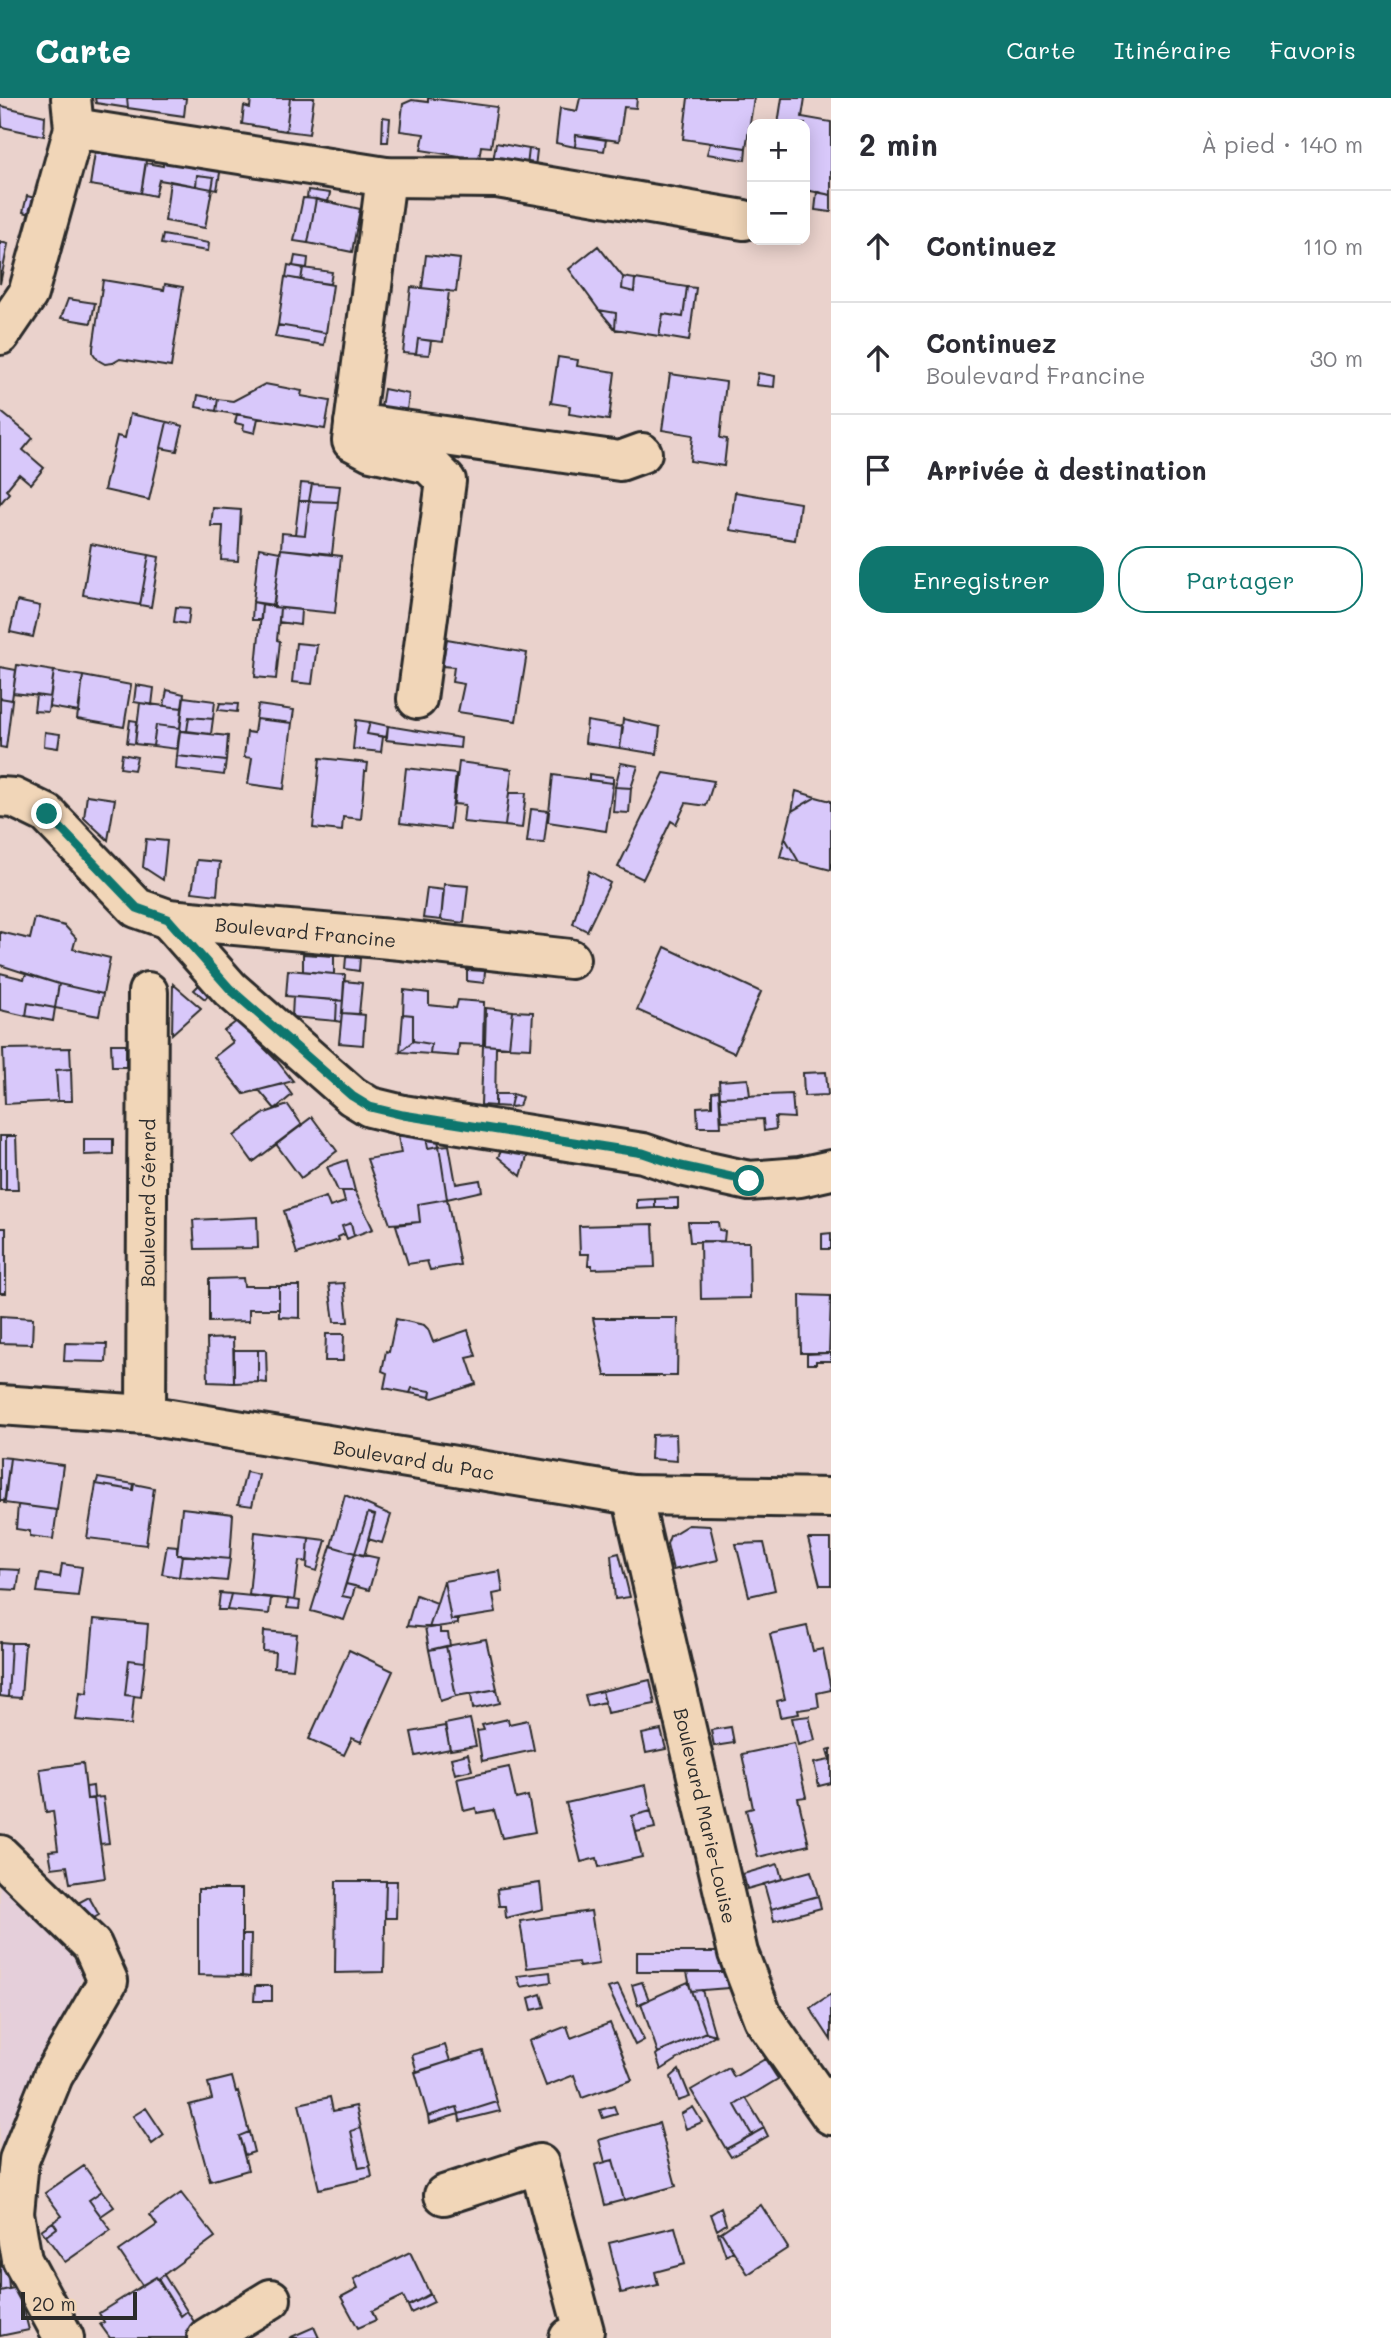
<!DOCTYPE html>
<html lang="fr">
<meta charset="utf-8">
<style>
:root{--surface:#fff;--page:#f7f7f7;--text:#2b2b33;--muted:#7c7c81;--line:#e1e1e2;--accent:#0f766e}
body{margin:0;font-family:Mali,sans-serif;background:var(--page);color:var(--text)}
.controls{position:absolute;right:21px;top:21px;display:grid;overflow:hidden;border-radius:14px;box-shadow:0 4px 18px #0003}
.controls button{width:63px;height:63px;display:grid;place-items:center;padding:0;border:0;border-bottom:2px solid var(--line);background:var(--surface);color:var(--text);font:35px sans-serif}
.scale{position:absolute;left:21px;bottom:18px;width:116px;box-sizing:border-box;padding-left:7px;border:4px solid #2b2b2b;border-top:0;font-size:19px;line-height:24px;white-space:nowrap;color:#2b2b2b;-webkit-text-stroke:5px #f1d6b8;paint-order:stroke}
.stop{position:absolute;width:21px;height:21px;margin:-16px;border:5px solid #0f766e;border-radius:50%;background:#fff}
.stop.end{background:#0f766e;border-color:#fff;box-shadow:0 2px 7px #0008}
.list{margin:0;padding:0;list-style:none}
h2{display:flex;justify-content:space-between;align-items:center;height:91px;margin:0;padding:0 28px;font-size:30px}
h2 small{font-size:23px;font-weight:400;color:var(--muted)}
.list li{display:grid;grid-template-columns:46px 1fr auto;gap:21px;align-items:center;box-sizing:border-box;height:112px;padding:0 28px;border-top:2px solid var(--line)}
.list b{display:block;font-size:26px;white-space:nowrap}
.list p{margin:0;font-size:23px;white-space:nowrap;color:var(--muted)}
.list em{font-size:23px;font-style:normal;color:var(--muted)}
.actions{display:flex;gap:14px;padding:21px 28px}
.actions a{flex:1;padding:16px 0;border:2px solid var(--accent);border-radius:28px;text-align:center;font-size:24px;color:var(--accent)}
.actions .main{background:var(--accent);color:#fff}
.icon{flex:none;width:38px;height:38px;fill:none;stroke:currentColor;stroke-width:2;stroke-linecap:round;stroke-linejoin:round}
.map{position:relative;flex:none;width:831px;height:2240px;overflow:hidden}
header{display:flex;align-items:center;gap:42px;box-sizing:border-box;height:98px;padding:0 35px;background:var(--accent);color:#fff}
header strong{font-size:33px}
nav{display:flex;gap:38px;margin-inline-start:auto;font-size:24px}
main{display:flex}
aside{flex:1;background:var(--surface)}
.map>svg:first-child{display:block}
.built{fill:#e5cfda}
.building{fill:#d8c8fa;stroke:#2b2b2b;stroke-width:2}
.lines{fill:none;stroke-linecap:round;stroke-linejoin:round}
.minor-casing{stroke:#2b2b2b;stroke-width:44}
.minor{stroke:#f1d6b8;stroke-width:38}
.route{stroke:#0f766e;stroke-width:9}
.labels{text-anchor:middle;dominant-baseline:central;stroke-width:5;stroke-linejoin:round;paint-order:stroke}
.street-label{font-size:19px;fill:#2b2b2b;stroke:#f1d6b8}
</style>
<header>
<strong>Carte</strong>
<nav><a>Carte</a><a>Itinéraire</a><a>Favoris</a></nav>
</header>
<main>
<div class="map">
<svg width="831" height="2240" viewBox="0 0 831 2240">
<rect width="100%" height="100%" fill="#ead2cc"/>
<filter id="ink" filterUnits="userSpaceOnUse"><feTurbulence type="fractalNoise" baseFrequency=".0143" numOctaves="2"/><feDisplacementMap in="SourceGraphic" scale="14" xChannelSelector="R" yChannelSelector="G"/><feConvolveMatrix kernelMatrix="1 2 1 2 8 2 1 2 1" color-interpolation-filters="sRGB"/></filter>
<g filter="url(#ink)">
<path class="built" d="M0,1780L88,1868L0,2052Z"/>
<path class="building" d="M95,0H127L128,10L96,5Z
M127,0H186L184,18L128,10Z
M251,0H290L286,33L242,26L244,8L250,10Z
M290,0H314L309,36L286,33Z
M428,0L497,9L491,49L481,48L479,61L421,52L424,36L400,33L403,6L412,2L428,4Z
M580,0H637L636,10L624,9L619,43L576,37L575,49L556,45L560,10L577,13Z
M688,0H754L746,50L683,41Z
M782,0H805L802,19L831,24V97L805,92V26H778Z
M1,8L45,18L44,38L2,29Z
M383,19L390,20L388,44H382Z
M576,37L606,42L604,53L575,49Z
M496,45L529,51L527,68L493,63Z
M710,45L746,50L745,62L707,56Z
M96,48L147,56L141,95L90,87Z
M529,51L537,52L535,69L527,68Z
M164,60L221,69L217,92L212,91L214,79L197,77L196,88L159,82L155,98L141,95L146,65L163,68Z
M197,77L214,79L212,91L196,88Z
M170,83L212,91L205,130L165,123Z
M308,92L330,95L328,104L307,100Z
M817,94L831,97V114L815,112Z
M27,98L39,101L35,117L23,114Z
M303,100L316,101L308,145L294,143Z
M316,101L360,111L352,154L308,145Z
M163,137L209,145L208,153L161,146Z
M0,144L8,146L0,186Z
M598,148L623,179L622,191L634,194L635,181L687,189L683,219L663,216L659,238L615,231L616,215L599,212L569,171Z
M426,157L460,161L456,194L422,190Z
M295,158L308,160L307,170L293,168Z
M288,167L303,170L301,182L286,179Z
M303,170L332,174L330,186L301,182Z
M285,179L333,187L326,235L278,227Z
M623,179L635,181L634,194L622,191Z
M103,182L164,192L165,186L183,189L171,269L120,261L113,265L105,266L98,262L93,255V250Z
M411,189L449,193L443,244L418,241L416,256L403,255Z
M687,189L696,190L689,243L659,238L663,216L683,219Z
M68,201L95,205L91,225L61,220Z
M599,212L616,215L615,231Z
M278,227L326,235L324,247L275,239Z
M418,241L431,243L429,257L416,256Z
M558,259L578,262L577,268L615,274L609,322L569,316L570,308L551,305Z
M758,275L775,278L774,289L756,287Z
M670,276L726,284L720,340L727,341L724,368L690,363L693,337L662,332Z
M265,286L302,293L301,298L330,303L325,331L216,313L218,301L233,303Z
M384,291L409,296L407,312L381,309Z
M198,297L218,301L216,313L196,309Z
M0,313L33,340L23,352L44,370L31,386L19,376L6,392L9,395L0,406Z
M130,316L167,324L149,402L104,392L117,338L125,340Z
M237,316L258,320L255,335L243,332L244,327L235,325Z
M167,324L183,328L177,353L161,350Z
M301,385L312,386L309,403H299Z
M312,386L340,388L338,404L309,403Z
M735,394L800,405L795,442L730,432Z
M299,403H309L305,437L295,436Z
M309,403L338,404L332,456L281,451L282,435L305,437Z
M213,410L241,412L238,463L221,462L223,428H211Z
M91,446L149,457L140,507L83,497Z
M259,450L280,454L274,507L253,504Z
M281,451L341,458L335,515L273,509Z
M149,457L159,459L151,509L140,507Z
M17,503L40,508L33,539L10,534Z
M253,504L262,506L261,522H252Z
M262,506L280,510L277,542L280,543L276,581L255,579Z
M176,509L190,510L188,526L174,524Z
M280,510L301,512L300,527L279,524Z
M447,541L527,555L516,623L458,614L464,586L452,584L454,569L442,568Z
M296,545L317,547L312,586L292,584Z
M17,567L54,573L50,599L13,595Z
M0,569L16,572L12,602L0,600Z
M54,573L83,578L79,614L49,609Z
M83,578L131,587L124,629L77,621Z
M136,587L154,590L152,607L134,604Z
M167,592L184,596L182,610L164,608Z
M36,597L50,599L48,614L34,613Z
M184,599L215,603L213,621L189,619L187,633H180Z
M0,600L12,602L6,650L0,649Z
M140,605L182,610L180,630L156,627L153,648L135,646Z
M220,605L238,606L237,614L218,612Z
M258,607L294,612L292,625L256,621Z
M189,619L213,621L211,636L187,633Z
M256,621L292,625L284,691L248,686L252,660L244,659L247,634L254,635Z
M623,621L660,629L657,656L620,650Z
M130,622L137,623L135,646L127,645Z
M356,622L370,624L367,636L383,639L381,654L353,651Z
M587,623L623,629L620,650L585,645Z
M370,624L388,628L387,639L367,636Z
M156,627L180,630L177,651L153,648Z
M388,628L461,640L460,650L386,642Z
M180,633L228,638L226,663L177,658Z
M45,634L60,636L58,650L44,648Z
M122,656L137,659L134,672L120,670Z
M177,658L226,663L224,677L176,671Z
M320,660L368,665L367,673H365L361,721L343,719L342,733L313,730Z
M459,664L512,671L505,728L463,724L465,707L454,706Z
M621,665L638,668L631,690L615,689Z
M406,670L456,676L450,731L400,725Z
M664,675L714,683L706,708L686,705L676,726L671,723L643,781L618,769Z
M589,676L613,679V685L589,682Z
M553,677L613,685L606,733L548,724Z
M615,689L631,690L629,715L613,714Z
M796,693L816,699L792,713Z
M509,695H526L522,730L505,728Z
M87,697L115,701L108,742L84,720Z
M816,699L831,703V772L799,764L785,740L792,713Z
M531,711L548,713L544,745L527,744Z
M785,740L799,764L780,759Z
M146,741L167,743L163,782L143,769Z
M197,762L220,764L217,797L192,794Z
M589,773L610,785L587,833L573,826Z
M444,786L468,788L464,825L441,822Z
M427,790L444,792L441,822L423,820Z
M35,820L65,828L76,840L73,851L110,860L103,896L59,886L0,867V834L30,841Z
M665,849L761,894L734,955L637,912Z
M303,856L334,858V876L303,873Z
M346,859L360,860L359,873L345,871Z
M288,872L345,877L343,903L286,898Z
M467,872L485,873L484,885L467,883Z
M0,875L24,881L26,876L59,886L55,910L28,905L26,918L0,912Z
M344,883L362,885L359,916L342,915Z
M59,886L103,896L99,918L55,910Z
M173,886L201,910L172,936Z
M200,886L210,895L205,901L194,892Z
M404,892L429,895V907L456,910L458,902L484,904L483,947L459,946L458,958L430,956L431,946L413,943V917L403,916Z
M293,899L337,902L336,923L292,919Z
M337,902L343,903L341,924L336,923Z
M28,905L55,910L53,923L26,918Z
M486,910L513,913L509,949L485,947Z
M513,913L533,914L531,950L509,949Z
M342,915L365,917L363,947L339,945Z
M403,916L413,917V943L400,954Z
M237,923L277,963L293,983L244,996L214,959L233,944L224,933Z
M413,943L431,946L430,956L400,954Z
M111,946H126V969H112Z
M483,947L496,948L495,1008L481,1007Z
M70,950L71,971L56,972L58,1003L5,1006L3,951Z
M71,971L72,1003H58L56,972Z
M826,974L828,997L804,998L803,975Z
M748,981L750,998L720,999L719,983Z
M284,986L292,997L275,1011L259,992Z
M719,993L721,1029H698L697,1009L712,1008V994Z
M495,996H513L510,1009L495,1008Z
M513,996L522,999L519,1008L510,1009Z
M792,996L794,1020L775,1019L776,1031L764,1033L763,1021L722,1023L720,999Z
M288,1007L302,1027L253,1064L234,1038L265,1015Z
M312,1019L337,1053L301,1080L276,1046Z
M425,1033L428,1050L439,1048L447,1101L418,1106L420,1124L390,1126L367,1061L401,1055L398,1038Z
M425,1033L437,1034L439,1048L428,1050Z
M0,1038H6V1092H0Z
M6,1038H16L18,1092H6Z
M84,1041H113V1056L84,1057Z
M449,1047L456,1086L480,1082L482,1093L447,1101L439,1048Z
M503,1050L528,1056L521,1078L498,1059Z
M347,1062L355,1093H338L327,1069Z
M342,1093H355L373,1131L354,1138L351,1125L342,1128L345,1136L338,1139L339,1142L297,1156L284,1113L326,1099L330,1109L345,1104Z
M678,1100V1110H655V1101Z
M447,1101L460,1167L430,1172L427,1163L408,1166L396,1127L420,1124L418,1106Z
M655,1101V1110L637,1111V1102Z
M257,1119L258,1150L195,1151L193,1122Z
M688,1124H718L719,1132L725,1133L724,1143L690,1144Z
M351,1125L354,1138L347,1141L342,1128Z
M653,1126L655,1169L592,1171V1167H588L589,1156H580L579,1128Z
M0,1130H6V1195H0Z
M831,1135V1151H822V1136Z
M700,1143L749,1144L750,1200L701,1201Z
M243,1180L244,1188H279V1211H249V1223L209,1224V1181Z
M344,1185L348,1224H334L329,1186Z
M279,1188H300V1220L279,1219Z
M800,1197L831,1198L829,1255H801Z
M0,1218L33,1220L32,1246L0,1245Z
M593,1220H678L677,1278H605Z
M396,1221L424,1227L428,1231L433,1244L468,1232L476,1258L467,1260L476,1286L433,1300L430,1299L431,1293L412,1290L410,1295L384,1290L387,1275L382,1273L386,1253L389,1254Z
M326,1236H344L343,1263H325Z
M233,1240L234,1285L208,1284L207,1241Z
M65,1245L107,1246L106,1264L64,1263Z
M234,1252H258V1284L234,1285Z
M258,1252H266L267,1285L258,1284Z
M829,1255H831V1263H816V1266H807V1256Z
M412,1290L431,1293L430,1299L410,1295Z
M676,1336L677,1363L651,1361L652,1337Z
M0,1359L10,1360L5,1403H0Z
M10,1360L63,1367L57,1412L4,1405Z
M246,1374L259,1377L252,1408L238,1406Z
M98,1380L134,1386L133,1392L96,1386Z
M96,1386L133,1392L134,1386L154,1390L146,1447L87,1440Z
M345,1397L391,1417L382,1445L368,1441L375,1417L368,1415L355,1455L331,1448Z
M18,1407L57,1412L53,1441L30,1438V1433L16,1431Z
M182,1410L233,1416L230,1461L177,1457Z
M368,1415L375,1417L364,1458L355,1455Z
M688,1427L710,1428L718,1462L673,1472L667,1446L670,1438Z
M255,1434L309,1440L307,1464L299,1463L294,1502L249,1497Z
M309,1440L326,1442L317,1473L307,1470Z
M808,1441H831V1487H820Z
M764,1445L775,1492L749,1498L736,1446Z
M167,1447L177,1448V1457H182L179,1479L162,1476Z
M331,1448L355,1455L342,1498L352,1500L344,1522L311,1513Z
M355,1455L378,1460L369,1492L346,1486Z
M619,1455L630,1499L615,1501L611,1457Z
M182,1457L230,1461L227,1483L179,1479Z
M62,1466L82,1469L78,1498L37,1494L40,1476L60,1479Z
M0,1471L20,1472L17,1492L0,1491Z
M500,1473L503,1494L493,1496L496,1515L451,1522L444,1483Z
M444,1483L451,1522L458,1521V1526L429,1530Z
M346,1486L355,1488L352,1500L342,1498Z
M220,1495L231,1496L227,1512H218Z
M231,1496L271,1500L269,1516L227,1512Z
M416,1497L437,1505L429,1530L407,1528Z
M288,1501L300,1503L299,1511L287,1510Z
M94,1521L148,1526L145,1564L129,1562L125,1597L134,1598L131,1627L76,1622L80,1594L87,1595Z
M807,1528L813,1553L823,1551L831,1592L817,1595L819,1609L798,1612L799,1616L780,1619L777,1603L785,1601L770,1536Z
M425,1529H440V1535H448L450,1548L429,1552Z
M264,1533L297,1536L293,1571L274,1569L275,1554L263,1553Z
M486,1541L497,1591L456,1598L446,1548Z
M0,1544L11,1545L8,1599L0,1598Z
M11,1545H25L21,1600L8,1599Z
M446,1548L456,1598L440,1603L429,1552Z
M349,1552L393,1573L361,1644L352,1640L344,1657L309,1641Z
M129,1562L145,1564L141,1599L125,1597Z
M650,1582L655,1606L607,1615L602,1593Z
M497,1591L500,1605L473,1611L471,1596Z
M602,1593L605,1604L588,1608L585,1597Z
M809,1618L815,1642L798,1647L792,1620Z
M470,1621L476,1648L450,1652L445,1626Z
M508,1621L509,1626L528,1622L534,1652L482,1663L477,1633L484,1632L482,1627Z
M445,1628L450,1651L416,1658L411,1634Z
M731,1629L734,1645L714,1648L711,1632Z
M661,1632L666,1651L646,1655L642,1636Z
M794,1645L806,1699L798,1700L809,1747L758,1759L746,1712L753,1710L742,1656Z
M831,1651V1685L819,1688L814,1665L830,1662L827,1652Z
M468,1656L472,1672L455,1676L451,1660Z
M83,1665L87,1701L94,1700L105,1780L70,1785L67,1768L52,1770L49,1753L58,1752L53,1713L46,1714L40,1671Z
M509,1669L516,1701L528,1698L535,1734L502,1740L494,1712L477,1715L476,1710L464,1713L457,1680Z
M646,1687L651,1713L632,1718L642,1759L599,1769L597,1760L581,1764L566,1705Z
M93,1688L94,1700L87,1701L86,1689Z
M103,1699L109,1745L100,1746L94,1700Z
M651,1713L655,1730L636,1734L632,1718Z
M778,1766L782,1781L747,1791L743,1776Z
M811,1773L818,1798L771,1811L764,1786Z
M336,1783H386L384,1874L335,1875Z
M386,1783H397L396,1820H385Z
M540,1785L543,1811L506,1820L505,1808H499L497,1791Z
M198,1791H242V1878L198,1877Z
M818,1798L821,1810L774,1823L771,1811Z
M89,1799L99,1817L80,1828L63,1813Z
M591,1813L599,1866L579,1869L578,1864L527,1870L520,1823Z
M242,1837H251L250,1879L242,1878Z
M637,1854H718L724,1874H637Z
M550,1874L551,1884L521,1889L517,1878Z
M687,1874H724L728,1890L691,1893Z
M642,1884L649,1902L638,1907L632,1887Z
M688,1884L706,1934L658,1955L641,1905Z
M618,1887L644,1942L635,1947L608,1890Z
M255,1888H272V1903H254Z
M702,1892L715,1937L706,1934L691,1893Z
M541,1896L545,1909L532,1912L529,1900Z
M831,1896V1942L810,1910Z
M610,1925L632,1982L582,2000L574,1977L546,1988L529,1943L567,1928L571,1940Z
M706,1934L715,1937L661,1972L656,1957L658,1955Z
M445,1947L450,1963L417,1974L412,1957Z
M483,1953L497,2004L459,2016L457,2009L428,2018L415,1974Z
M765,1961L778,1981L735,2007L752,2037L726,2051L691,1992L729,1970L734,1979Z
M679,1972L690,1999L678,2003L671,1979Z
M232,1979L236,1994L238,1993L249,2034L239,2038L248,2072L210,2083L189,2007L212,2001L208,1985Z
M330,1999L333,2013L356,2008L361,2030L351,2033L359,2070L370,2068L372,2079L319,2091L299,2006Z
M746,2000L764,2030L752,2037L735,2007Z
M497,2004L500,2013L460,2023L459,2016Z
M614,2008L617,2016L603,2020L600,2012Z
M457,2009L459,2016L429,2025L428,2018Z
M693,2009L702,2024L686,2031L681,2016Z
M146,2010L164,2037L152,2046L133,2018Z
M659,2025L676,2088L624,2102L613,2062L605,2064L599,2042Z
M361,2030L370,2068L359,2070L351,2033Z
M764,2030L768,2038L731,2059L726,2051Z
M249,2034L254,2054L245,2057L239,2038Z
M613,2062L624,2102L605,2107L595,2067Z
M84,2068L102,2093L89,2102L111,2132L65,2164L46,2138L57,2130L53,2124L62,2118L45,2095Z
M102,2093L114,2109L101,2118L89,2102Z
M181,2095L215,2139L158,2181L156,2179L142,2187L119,2153L157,2127L150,2117Z
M761,2107L788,2150L748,2176L721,2134Z
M721,2110L726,2126L717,2132L711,2116Z
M53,2124L57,2130L46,2138L41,2132Z
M675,2129L685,2166L655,2174L658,2187L621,2195L609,2145Z
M721,2134L733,2153L726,2158L718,2135Z
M410,2154L430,2196L408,2208L403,2198L372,2213L376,2222L358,2230L341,2199L358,2190L354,2181Z
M7,2162L9,2191L0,2193V2163Z
M164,2177L187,2213L181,2218L158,2181Z
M156,2179L181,2218L187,2213L200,2233L188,2240H110L100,2226L104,2224L99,2215Z
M18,2189L29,2232L0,2238V2193Z
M430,2196L434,2204L411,2215L408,2208Z
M314,2229L319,2240H289Z"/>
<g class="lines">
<g class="minor-casing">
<g id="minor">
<path d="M74,30L386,79L497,80L744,122"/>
<path d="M386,79L352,343L371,353L429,366L446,383L417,601"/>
<path d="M0,237L28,196L74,30L71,0"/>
<path d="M354,325L620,363L642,355"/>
<path id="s1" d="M0,699L14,700L47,716L137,810L168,821L401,842L570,861"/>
<path d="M168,821L230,891L352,998L370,1009L403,1017L643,1055L681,1068L749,1083L800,1079L831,1072"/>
<path id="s2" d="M0,1307L146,1317L632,1397L831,1400"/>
<path id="s3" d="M146,1317L148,894"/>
<path id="s4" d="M632,1397L738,1855L763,1920L831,2017"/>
<path d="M0,1757L92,1847L108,1883L53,1978L19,2062L14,2115L22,2162L64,2240"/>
<path d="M444,2097L539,2066L584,2233L569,2240"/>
<path d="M207,2240L271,2201"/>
</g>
</g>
<use href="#minor" class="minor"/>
</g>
</g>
<g class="lines" filter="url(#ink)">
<path class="route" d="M47,716L137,810L168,821L230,891L352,998L370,1009L403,1017L643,1055L681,1068L749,1083"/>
</g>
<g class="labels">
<g class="street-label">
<text stroke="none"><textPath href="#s1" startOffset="352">Boulevard Francine</textPath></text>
<text stroke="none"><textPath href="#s3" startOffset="212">Boulevard Gérard</textPath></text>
<text stroke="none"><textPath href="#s2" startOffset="418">Boulevard du Pac</textPath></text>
<text stroke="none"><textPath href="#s4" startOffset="329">Boulevard Marie-Louise</textPath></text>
</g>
</g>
</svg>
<div class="controls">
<button>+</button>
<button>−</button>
</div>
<div class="scale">20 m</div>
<div class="stop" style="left:749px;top:1083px"></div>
<div class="stop end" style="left:47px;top:716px"></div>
</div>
<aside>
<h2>2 min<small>À pied · 140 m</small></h2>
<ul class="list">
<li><svg class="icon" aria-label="ahead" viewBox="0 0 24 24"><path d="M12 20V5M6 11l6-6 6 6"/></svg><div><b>Continuez</b></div><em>110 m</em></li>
<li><svg class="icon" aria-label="ahead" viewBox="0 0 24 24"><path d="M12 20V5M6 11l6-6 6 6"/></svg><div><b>Continuez</b><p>Boulevard Francine</p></div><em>30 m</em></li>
<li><svg class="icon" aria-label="arrive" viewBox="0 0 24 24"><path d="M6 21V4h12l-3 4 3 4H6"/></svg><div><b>Arrivée à destination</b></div></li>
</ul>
<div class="actions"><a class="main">Enregistrer</a><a>Partager</a></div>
</aside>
</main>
